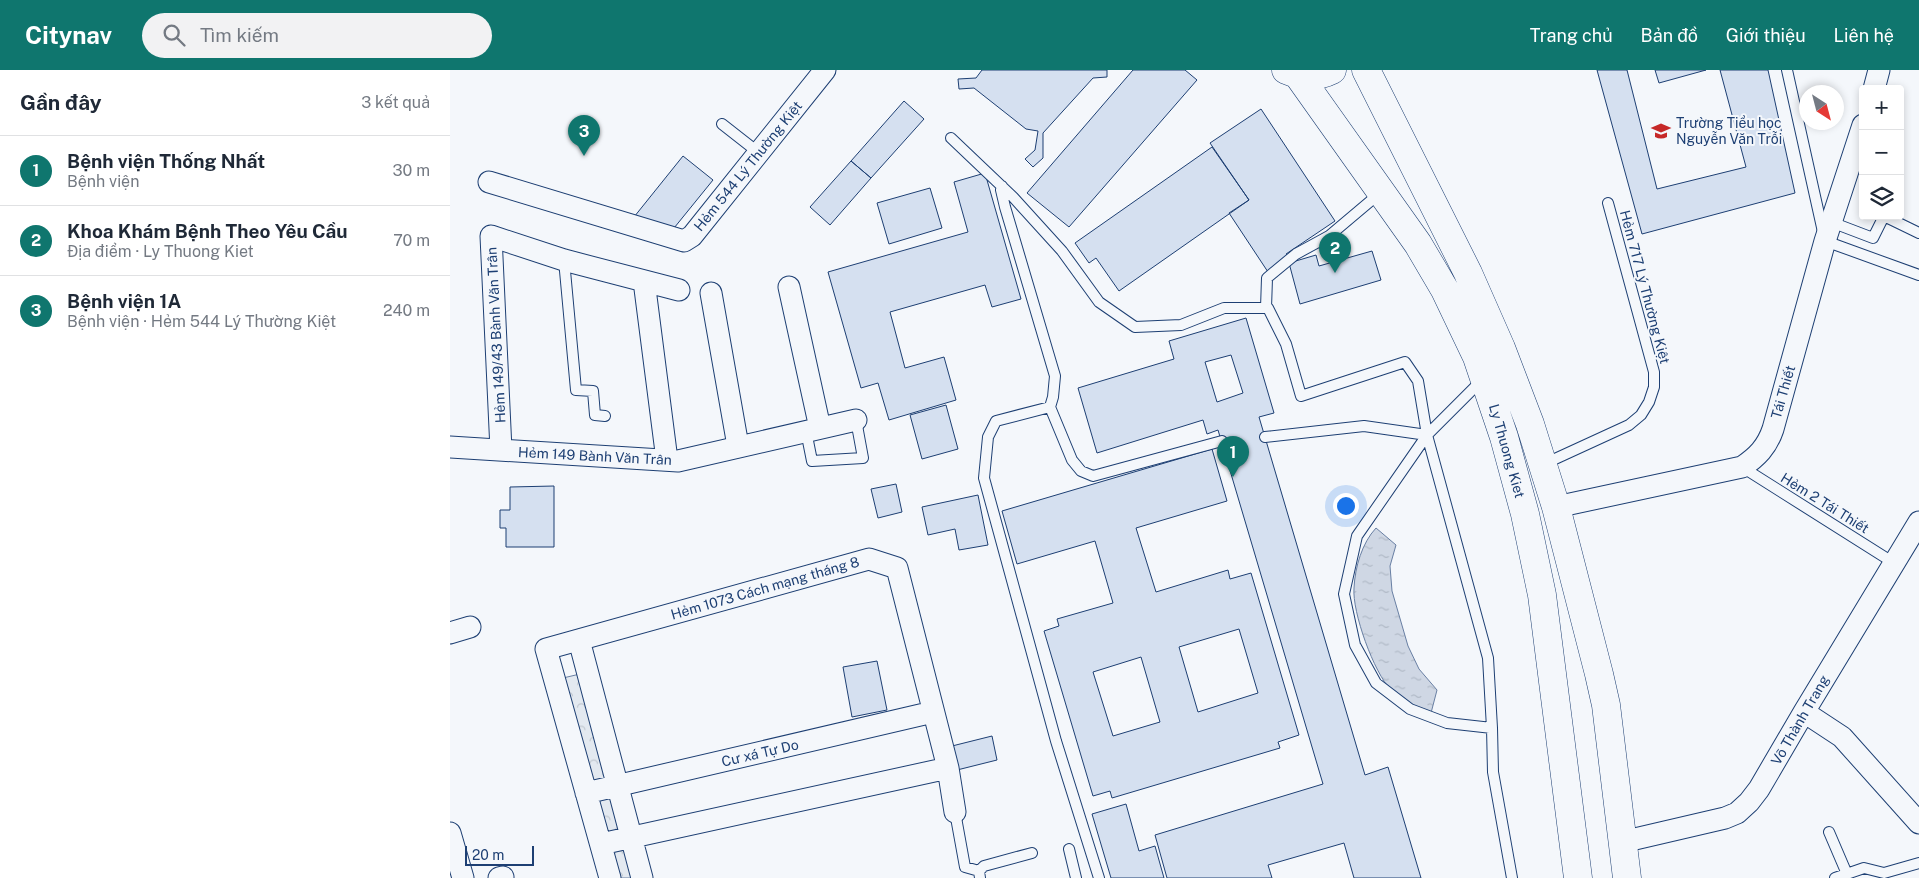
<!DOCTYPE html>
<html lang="vi">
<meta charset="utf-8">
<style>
:root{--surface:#fff;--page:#f2f2f3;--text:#1f2937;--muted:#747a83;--line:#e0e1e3;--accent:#0f766e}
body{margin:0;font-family:"Public Sans",sans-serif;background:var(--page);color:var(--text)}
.controls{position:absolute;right:15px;top:15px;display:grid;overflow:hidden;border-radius:5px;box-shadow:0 2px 8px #0003}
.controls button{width:45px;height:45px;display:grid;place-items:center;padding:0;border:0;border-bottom:1px solid var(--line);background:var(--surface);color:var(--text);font:25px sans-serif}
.compass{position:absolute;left:1349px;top:15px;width:45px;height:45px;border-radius:50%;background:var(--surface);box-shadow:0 2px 8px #0003;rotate:144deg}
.scale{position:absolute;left:15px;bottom:12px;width:69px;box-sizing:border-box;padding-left:5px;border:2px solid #1d3f73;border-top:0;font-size:14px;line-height:18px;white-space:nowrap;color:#1d3f73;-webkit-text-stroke:4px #f4f7fb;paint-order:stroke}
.you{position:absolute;left:895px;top:435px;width:18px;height:18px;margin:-12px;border:4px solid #fff;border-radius:50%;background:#1a73e8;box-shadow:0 0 0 8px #1a73e833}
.badge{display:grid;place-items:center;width:32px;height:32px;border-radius:50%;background:var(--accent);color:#fff;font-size:16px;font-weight:700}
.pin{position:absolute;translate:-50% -41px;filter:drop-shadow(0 1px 2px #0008)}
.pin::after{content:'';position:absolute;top:26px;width:18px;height:15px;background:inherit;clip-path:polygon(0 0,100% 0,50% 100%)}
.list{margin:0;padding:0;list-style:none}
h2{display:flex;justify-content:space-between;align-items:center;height:65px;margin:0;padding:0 20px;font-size:21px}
h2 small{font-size:16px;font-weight:400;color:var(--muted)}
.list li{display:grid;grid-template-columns:32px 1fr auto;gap:15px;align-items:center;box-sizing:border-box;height:70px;padding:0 20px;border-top:1px solid var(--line)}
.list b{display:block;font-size:19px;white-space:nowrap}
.list p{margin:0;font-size:16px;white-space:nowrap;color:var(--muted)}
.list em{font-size:16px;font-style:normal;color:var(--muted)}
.icon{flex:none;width:28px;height:28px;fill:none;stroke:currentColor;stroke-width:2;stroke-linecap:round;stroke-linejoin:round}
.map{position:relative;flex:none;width:1469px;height:808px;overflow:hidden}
header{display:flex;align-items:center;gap:30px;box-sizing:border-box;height:70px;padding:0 25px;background:var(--accent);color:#fff}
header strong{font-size:24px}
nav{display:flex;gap:28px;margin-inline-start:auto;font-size:18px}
.search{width:350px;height:45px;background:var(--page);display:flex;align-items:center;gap:12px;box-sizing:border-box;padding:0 18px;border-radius:28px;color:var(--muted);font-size:19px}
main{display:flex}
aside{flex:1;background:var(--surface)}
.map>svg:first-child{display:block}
.forest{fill:url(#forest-crowns);stroke:#687fa3}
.water{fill:url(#water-ripples);stroke:#687fa3}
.building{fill:#d5e0f0;stroke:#1d3f73;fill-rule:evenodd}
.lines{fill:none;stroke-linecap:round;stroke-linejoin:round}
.service-casing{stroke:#1d3f73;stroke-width:12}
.minor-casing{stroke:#1d3f73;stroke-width:23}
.primary-casing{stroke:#1d3f73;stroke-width:29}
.service{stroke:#f4f7fb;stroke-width:10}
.minor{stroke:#f4f7fb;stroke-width:21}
.primary{stroke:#f4f7fb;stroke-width:28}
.labels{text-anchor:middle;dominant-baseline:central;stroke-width:4;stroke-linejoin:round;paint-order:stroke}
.poi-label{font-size:14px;fill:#1d3f73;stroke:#f4f7fb;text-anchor:start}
.street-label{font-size:14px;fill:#1d3f73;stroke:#f4f7fb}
</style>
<header>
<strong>Citynav</strong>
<div class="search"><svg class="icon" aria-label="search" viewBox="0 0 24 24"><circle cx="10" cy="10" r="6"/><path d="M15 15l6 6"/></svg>Tìm kiếm</div>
<nav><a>Trang chủ</a><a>Bản đồ</a><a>Giới thiệu</a><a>Liên hệ</a></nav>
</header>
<main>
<aside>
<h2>Gần đây<small>3 kết quả</small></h2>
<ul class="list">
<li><span class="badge">1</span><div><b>Bệnh viện Thống Nhất</b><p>Bệnh viện</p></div><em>30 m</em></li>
<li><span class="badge">2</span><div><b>Khoa Khám Bệnh Theo Yêu Cầu</b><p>Địa điểm · Ly Thuong Kiet</p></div><em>70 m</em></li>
<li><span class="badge">3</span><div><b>Bệnh viện 1A</b><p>Bệnh viện · Hẻm 544 Lý Thường Kiệt</p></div><em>240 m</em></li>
</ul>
</aside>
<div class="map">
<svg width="1469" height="808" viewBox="0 0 1469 808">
<defs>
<pattern id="forest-crowns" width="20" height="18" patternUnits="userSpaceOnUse" patternTransform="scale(1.25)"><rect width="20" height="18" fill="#e3e9f0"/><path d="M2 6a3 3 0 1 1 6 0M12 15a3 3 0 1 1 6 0" fill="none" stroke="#c2c9d1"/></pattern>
<pattern id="water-ripples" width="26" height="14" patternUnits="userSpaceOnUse" patternTransform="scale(1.25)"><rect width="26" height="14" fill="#cfd7e4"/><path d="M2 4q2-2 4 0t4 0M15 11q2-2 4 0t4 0" fill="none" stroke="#b1bac7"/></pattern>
</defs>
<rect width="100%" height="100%" fill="#f4f7fb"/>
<path class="forest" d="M130,604L157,708L141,713L113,608Z
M164,726L173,759L155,764L146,731Z
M177,776L185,808H167L160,780Z"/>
<path class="water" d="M926,458L946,475L940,496L942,521L958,576L969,599L987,620L981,643C967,637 952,631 941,620C924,603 902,542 904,518C905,497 912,473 926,458Z"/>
<path class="building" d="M532,0H657V7L643,8L593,63V88L583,97L575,89L585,80L588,61L576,59L524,18L509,19L508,9L526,8Z
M683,0H735L747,10L619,157L577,123Z
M1147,0H1177L1207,119L1296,97L1270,0H1318L1345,123L1192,164Z
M1205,0H1256L1209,13Z
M454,31L474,49L421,108L401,91Z
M811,39L885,151L836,184L840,188L818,202L779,143L799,130L760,73Z
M762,77L799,130L669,221L646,188L639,193L625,173Z
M233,86L263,110L220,163L180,152Z
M401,91L421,108L380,155L360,137Z
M535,103L571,229L542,237L535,215L440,242L455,298L494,287L506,330L439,350L428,313L411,318L378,202L518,162L504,112Z
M480,118L492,158L439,174L427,133Z
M922,181L931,210L850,234L839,193L866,185L869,196Z
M796,248L824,343L809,347L915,705L938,697L971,808H904L894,773L818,795L822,808H717L705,765L873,714L768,360L757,364L753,350L647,383L628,318L724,289L719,271ZM781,285L793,323L767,332L755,292Z
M496,335L508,379L472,389L460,345Z
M762,379L777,431L686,458L706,522L778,500L780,509L801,503L849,665L828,672L830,678L662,728L660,721L643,726L594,561L609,556L607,549L663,533L645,471L567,494L552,441ZM789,559L808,623L748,642L729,577ZM691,587L710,652L663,666L643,602Z
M446,414L452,442L428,448L421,419Z
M104,416V477H56V458H50V440H60V417Z
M528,425L538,475L509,480L505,459L478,465L472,437Z
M427,591L437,640L402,647L393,597Z
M542,666L547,690L507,700L502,676Z
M676,734L689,781L705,776L714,808H661L642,744Z"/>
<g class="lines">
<g class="service-casing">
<path id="service" d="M1337,0L1375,171L1469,205
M272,54L309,83
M501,68L563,127L612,181L649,232L685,257L731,255L774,238H818L836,274L851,326L955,292L968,311L977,365L1038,588L1042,658L1043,702L1062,808
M552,116L551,120L555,137L605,306L603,327L600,337
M1381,152L1423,168L1434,146L1469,163
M114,190L126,320L143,321L145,345L155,346
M816,238L817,208L846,184L879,166L930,123
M1032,310L977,365L907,466L894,524L905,575L926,613L960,639L997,653L1042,658
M356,361L362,391L413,388L406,350
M815,367L914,356L977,365
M1094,394L1179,355L1191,345L1199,332L1204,317V302L1158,133
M1292,397L1444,493
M505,742L515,797L529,801L530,808
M1379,762L1397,804
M619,779L626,808
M529,801L534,796L582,783
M649,808L606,671L534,408L538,367L546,351L600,337L622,390L631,401L643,406L772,371
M1385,808L1414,798L1434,803L1469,793"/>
</g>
<g class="minor-casing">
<path id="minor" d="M1424,19L1429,0
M39,112L234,171L242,166L375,0
M194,211L217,390
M339,217L370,358
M261,223L288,376
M0,377L228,391L406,350
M51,380L41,166L114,190L229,220
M1106,437L1292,397C1307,387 1317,377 1323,359L1375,171L1413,55
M0,563L20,557
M129,570L192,808
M1354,642L1392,667L1469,753
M136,723L483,642
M0,763L13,808
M1172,772L1275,748L1287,743L1299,732L1309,719L1354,642L1469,452
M151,774L498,698
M49,808L53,807
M160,808L96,579L419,489L447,498L498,698L505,742"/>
</g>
<g class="primary-casing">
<path id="primary" d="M836,0C852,7 866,8 882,0
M916,0L1018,203L1051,278L1080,354L1106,437L1149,604L1156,635L1177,808
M848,5L968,174L995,220L1027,287L1054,367L1075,444L1092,525L1128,808"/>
</g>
<use href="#service" class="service"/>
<use href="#minor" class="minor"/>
<use href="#primary" class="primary"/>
</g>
<defs>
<g id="school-bare" transform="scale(1.5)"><path d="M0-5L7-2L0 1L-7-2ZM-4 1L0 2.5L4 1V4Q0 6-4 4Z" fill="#c62828" stroke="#f4f7fb" stroke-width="2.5" paint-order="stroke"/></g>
</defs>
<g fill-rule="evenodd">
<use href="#school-bare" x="1211" y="61"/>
</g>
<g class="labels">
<g class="poi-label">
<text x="1226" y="53">Trường Tiểu học<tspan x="1226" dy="16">Nguyễn Văn Trỗi</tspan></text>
</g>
<g class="street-label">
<text transform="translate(298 96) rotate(-51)">Hẻm 544 Lý Thường Kiệt</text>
<text transform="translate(1195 217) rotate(75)">Hẻm 717 Lý Thường Kiệt</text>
<text transform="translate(46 265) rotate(-93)">Hẻm 149/43 Bành Văn Trân</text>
<text transform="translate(1333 322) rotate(-74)">Tái Thiết</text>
<text transform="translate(1057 381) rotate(74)">Ly Thuong Kiet</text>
<text transform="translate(145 386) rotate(3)">Hẻm 149 Bành Văn Trân</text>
<text transform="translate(1375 433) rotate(32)">Hẻm 2 Tái Thiết</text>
<text transform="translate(315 518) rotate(-16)">Hẻm 1073 Cách mạng tháng 8</text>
<text transform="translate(1350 650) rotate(-60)">Võ Thành Trang</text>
<text transform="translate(310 683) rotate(-13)">Cư xá Tự Do</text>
</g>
</g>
</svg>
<div class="controls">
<button>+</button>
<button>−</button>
<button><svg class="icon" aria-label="layers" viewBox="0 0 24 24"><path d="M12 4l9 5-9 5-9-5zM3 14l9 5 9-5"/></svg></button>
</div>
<svg class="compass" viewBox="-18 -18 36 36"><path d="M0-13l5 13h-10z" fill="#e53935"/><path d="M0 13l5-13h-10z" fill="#747a83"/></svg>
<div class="scale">20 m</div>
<div class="you"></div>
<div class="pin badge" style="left:783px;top:407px">1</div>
<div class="pin badge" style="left:885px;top:203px">2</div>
<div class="pin badge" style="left:134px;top:86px">3</div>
</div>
</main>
